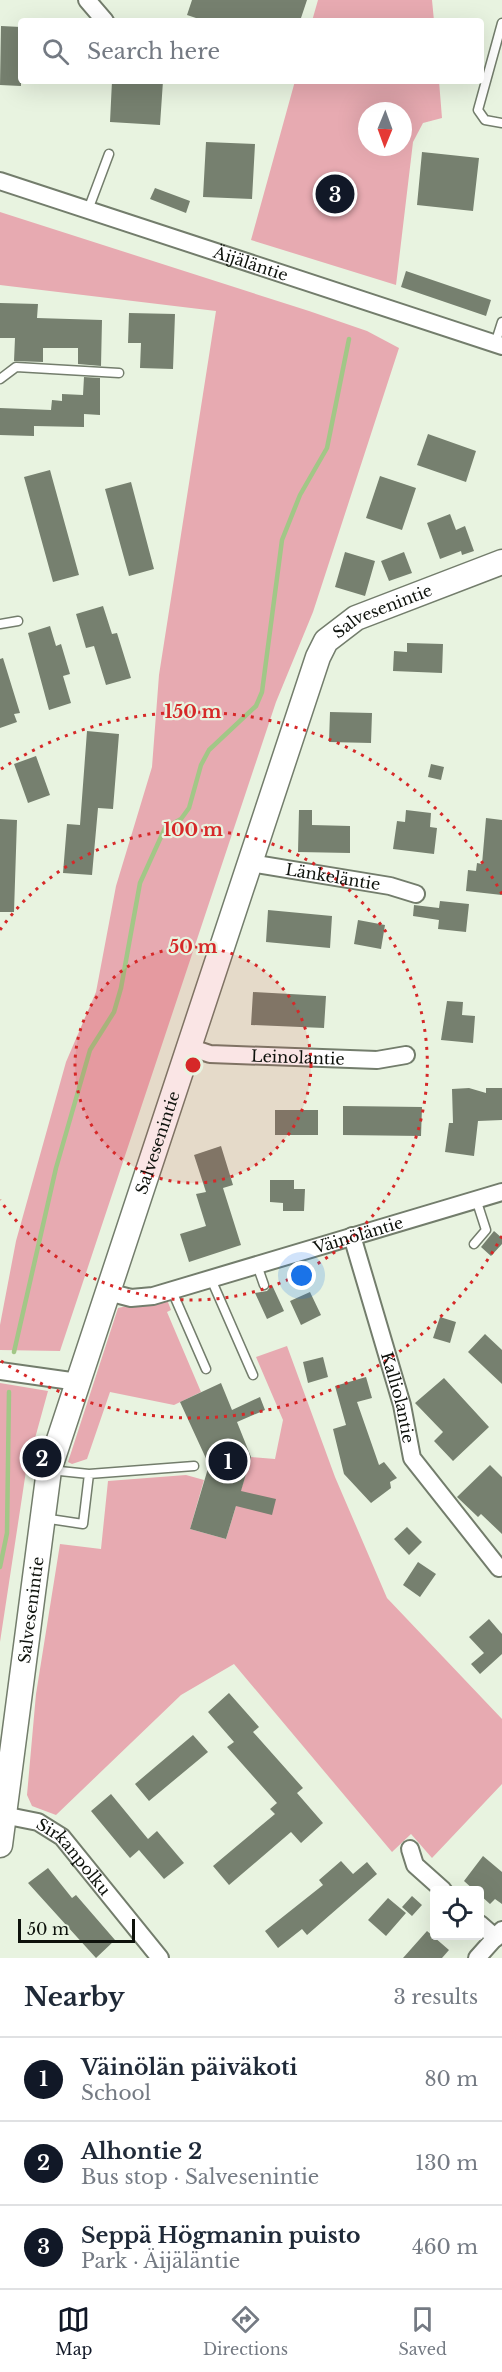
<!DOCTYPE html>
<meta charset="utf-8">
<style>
:root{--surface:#fff;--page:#f2f2f3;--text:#1f2937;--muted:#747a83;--line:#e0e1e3;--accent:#111827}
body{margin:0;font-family:"Libre Baskerville",serif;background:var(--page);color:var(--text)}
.controls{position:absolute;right:18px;bottom:18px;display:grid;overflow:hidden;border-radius:6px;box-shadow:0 6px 24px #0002}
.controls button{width:54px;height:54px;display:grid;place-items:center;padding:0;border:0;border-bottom:2px solid var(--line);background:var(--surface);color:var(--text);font:30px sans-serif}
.compass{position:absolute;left:358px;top:102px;width:54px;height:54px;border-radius:50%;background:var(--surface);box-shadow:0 6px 24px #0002;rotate:181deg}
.scale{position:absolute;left:18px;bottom:15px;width:117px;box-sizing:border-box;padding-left:6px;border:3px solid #0e120c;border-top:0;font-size:16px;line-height:21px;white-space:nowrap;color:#0e120c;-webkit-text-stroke:4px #e8f3e0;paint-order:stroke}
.you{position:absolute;left:302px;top:1276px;width:21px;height:21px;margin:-15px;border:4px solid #fff;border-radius:50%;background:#1a73e8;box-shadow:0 0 0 9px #1a73e833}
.badge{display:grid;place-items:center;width:39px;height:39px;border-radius:50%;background:var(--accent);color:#fff;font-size:20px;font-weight:700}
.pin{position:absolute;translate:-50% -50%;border:3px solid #fff;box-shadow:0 2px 6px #0006}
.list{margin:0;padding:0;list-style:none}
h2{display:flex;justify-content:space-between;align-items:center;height:78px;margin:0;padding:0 24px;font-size:26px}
h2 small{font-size:20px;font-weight:400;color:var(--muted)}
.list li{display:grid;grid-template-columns:39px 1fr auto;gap:18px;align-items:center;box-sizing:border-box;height:84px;padding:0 24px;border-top:2px solid var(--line)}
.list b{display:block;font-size:22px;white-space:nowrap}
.list p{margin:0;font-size:20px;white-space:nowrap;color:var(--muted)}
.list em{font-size:20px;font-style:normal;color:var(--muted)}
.icon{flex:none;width:33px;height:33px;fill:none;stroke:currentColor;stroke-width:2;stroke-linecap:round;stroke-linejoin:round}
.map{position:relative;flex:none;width:502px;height:1958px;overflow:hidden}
.search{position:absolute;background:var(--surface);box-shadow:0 6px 24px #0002;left:18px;right:18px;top:18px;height:66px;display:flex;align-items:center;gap:15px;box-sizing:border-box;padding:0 21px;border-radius:6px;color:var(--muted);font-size:22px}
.sheet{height:330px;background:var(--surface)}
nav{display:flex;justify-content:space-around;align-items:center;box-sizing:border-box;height:84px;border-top:2px solid var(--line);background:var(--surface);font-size:16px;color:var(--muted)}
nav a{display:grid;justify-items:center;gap:3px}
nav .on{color:var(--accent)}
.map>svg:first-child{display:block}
.green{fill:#e7aab1;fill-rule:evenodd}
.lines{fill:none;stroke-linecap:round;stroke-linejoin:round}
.stream{stroke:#a2c787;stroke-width:4.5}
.building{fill:#76806f}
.lane-casing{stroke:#737d6c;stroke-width:11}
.street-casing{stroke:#737d6c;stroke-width:20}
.secondary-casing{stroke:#737d6c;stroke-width:27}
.lane{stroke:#fff;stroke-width:8}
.street{stroke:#fff;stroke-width:16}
.secondary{stroke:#fff;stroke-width:24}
.ring{fill:none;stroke:#d62828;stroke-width:3;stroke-dasharray:3 6}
.labels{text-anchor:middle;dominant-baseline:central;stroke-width:4.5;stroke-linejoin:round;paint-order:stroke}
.street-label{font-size:16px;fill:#0e120c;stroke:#e8f3e0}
.centre{fill:#d62828;stroke:#e8f3e0;stroke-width:3}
.ring-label{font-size:18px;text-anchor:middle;font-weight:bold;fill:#d62828;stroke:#e8f3e0;stroke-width:4.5;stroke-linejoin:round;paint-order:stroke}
</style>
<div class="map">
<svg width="502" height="1958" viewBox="0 0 502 1958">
<rect width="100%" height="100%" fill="#e8f3e0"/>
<path class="green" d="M318,0H432L434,21H312Z
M295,81H439L442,118L423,123L413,142L396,285L251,240ZM367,111H403V147H367Z
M0,212L309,311L367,331L399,348L313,612L276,702L60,1351L0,1350V1325L16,1241L66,1062L96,992L116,886L152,767L159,675L216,311L0,285Z
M166,1297L171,1310L167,1312L201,1392L174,1405L110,1392L87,1459L72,1464L68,1462L118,1308Z
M287,1346L335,1477L387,1598L502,1719V1784L432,1858L411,1834L392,1852L234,1664L181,1695L56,1815L32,1806L27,1795L36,1694L60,1544L101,1549L108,1481L186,1475L204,1480L190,1529L226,1539L251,1457L275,1459L283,1420L256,1357Z
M0,1383L48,1391L26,1471L0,1642Z"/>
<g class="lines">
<path class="stream" d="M14,1352L56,1168L90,1050L114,1012L121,988L140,883L165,828L181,819L189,808L201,765L209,750L256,706L262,692L282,540L300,495L327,448L349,339
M0,1567L7,1533L9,1392"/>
</g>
<path class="building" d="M192,0H307L300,21H205L187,15Z
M1,26L21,27V86L0,85Z
M112,81H163L160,125L110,122Z
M206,142L255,144L252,199L203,197Z
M422,152L479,158L473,211L417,205Z
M155,188L190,201L186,213L150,199Z
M406,271L491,300L486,316L401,287Z
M0,303L38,304L37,318L102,320L101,366L78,364V348H43V362L14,361L15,338H0Z
M129,313L175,314L173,369L140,368L141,343H128Z
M84,377L100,378V415L84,414V427L34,426V436L0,435V408L51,410L52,400L62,401V394L83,395Z
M428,434L476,451L466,482L417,465Z
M50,470L79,575L53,582L24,477Z
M380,476L416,488L402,530L366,518Z
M131,482L154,569L129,576L105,489Z
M450,514L456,530L465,526L474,551L462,555L461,551L440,559L427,523Z
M345,552L375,561L365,596L335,587Z
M404,552L412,573L389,581L381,561Z
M103,606L112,634L117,633L131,678L106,685L94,646L86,648L76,614Z
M50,626L56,646L61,644L70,674L63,676L71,703L49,710L28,633Z
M407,643L443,644L442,673L393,671L394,651L407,652Z
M3,658L20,713L14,714L17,722L0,728V659Z
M330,712L372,713L371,743L329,742Z
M87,731L119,734L113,809L98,808L92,875L63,873L67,824L80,825Z
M36,756L50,795L28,803L14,764Z
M431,764L444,767L441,780L428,777Z
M299,810H312V825L350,826V853L298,852Z
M406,810L431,813L430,827L437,828L434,854L393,849L397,821L405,822Z
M486,818L502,820V895L466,891L468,870L476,871L477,863L482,864Z
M0,819L17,820L14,912H0Z
M440,901L469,904L466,932L438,929L439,920L413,916L414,905L439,908Z
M268,910L332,916L330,948L266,942Z
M358,920L385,925L381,949L354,944Z
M253,992L326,996L324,1028L251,1025Z
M447,1001L463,1002L462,1015L475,1016L473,1043L441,1040Z
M469,1088L486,1093V1088H502V1120L478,1121L474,1156L445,1152L449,1123H453L452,1089Z
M343,1106L422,1107L421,1136L343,1135Z
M275,1110H318V1135H275Z
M221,1146L233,1185L223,1188L241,1245L189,1262L180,1234L206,1226L196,1194L206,1192L194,1155Z
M270,1180H294V1189H305L304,1211H283V1203L270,1202Z
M494,1231L502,1238V1244L491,1256L481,1247Z
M272,1285L284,1311L267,1319L255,1293L267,1291Z
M310,1292L321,1315L301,1325L290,1301Z
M440,1317L456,1322L450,1343L433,1338Z
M485,1334L502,1350V1384L468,1352Z
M323,1357L328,1377L308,1383L303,1362Z
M366,1377L372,1398L357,1402L379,1465L384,1462L397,1478L390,1482L391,1488L371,1503L344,1474L333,1429L346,1425L335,1386Z
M444,1378L489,1427L453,1461L434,1441L443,1432L415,1403Z
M221,1383L232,1410L260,1397L265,1410L237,1422L251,1457L241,1491L276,1499L272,1515L236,1506L226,1539L190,1529L209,1465L180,1402Z
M490,1465L502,1477V1534L481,1514L478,1517L457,1497Z
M407,1527L422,1542L409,1555L394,1539Z
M418,1562L436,1574L420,1597L403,1585Z
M489,1619L502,1634V1654L480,1674L471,1664L484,1653L469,1637Z
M229,1693L259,1727L253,1732L303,1788L297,1793L323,1823L301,1843L291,1832L229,1885L213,1866L275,1814L270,1809L277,1803L227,1747L234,1742L208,1712Z
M193,1735L208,1752L149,1801L135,1784Z
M111,1794L148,1839L157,1831L184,1863L164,1879L139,1850L130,1858L91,1811Z
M483,1856L502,1872V1904L495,1899L490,1904L480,1895V1890H474L464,1881Z
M341,1861L353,1874L367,1862L377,1874L307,1935L302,1929L278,1948L265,1931L323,1885L319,1880Z
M48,1868L72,1898L76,1895L115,1940L96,1958L28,1883Z
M412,1896L422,1905L412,1916L402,1907Z
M388,1898L406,1913L386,1936L368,1920Z
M427,1931L449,1950L442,1958H403Z"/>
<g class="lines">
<g class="lane-casing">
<path id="lane" d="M502,23L478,110L485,120L502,123
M88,210L109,154
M495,344L502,322
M0,379L16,367L119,373
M0,624L18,621
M474,1244L486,1230L476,1199
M257,1265L264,1285
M211,1279L253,1375
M172,1291L206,1369
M50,1470L89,1474L194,1466
M43,1518L83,1524L89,1474"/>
</g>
<g class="street-casing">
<g id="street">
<path d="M87,0L105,21"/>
<path id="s1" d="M0,181L502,346"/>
<path id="s2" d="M250,863L390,886L416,894"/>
<path id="s3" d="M189,1047L210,1054L377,1060L406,1055"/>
<path id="s4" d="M352,1236L402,1405L412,1458L499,1568"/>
<path id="s5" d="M108,1292L131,1298L153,1296L502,1192"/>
<path d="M0,1371L78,1382"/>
<path id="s6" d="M3,1815L38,1822L62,1837L160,1958"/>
<path d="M410,1849L415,1865L443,1890"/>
<path d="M480,1924L496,1938"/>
<path d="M477,1958L502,1930"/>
</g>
</g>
<g class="secondary-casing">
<g id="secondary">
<path id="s7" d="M0,1845L49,1470L318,657L326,641L356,618L502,562"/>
</g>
</g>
<use href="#lane" class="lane"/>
<use href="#street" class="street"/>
<use href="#secondary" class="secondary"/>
</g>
<circle cx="193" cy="1065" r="118" fill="#d62828" fill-opacity=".12"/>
<g class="ring">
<circle cx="193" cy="1065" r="118"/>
<path d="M0 930A235 235 0 1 1 0 1200"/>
<path d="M502 1236A353 353 0 0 1 1 1361M1 769A353 353 0 0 1 502 894"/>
</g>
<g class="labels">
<g class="street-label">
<text stroke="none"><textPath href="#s1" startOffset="264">Äijäläntie</textPath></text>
<text stroke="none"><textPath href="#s7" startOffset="1317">Salvesenintie</textPath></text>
<text stroke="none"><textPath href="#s2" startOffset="84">Länkeläntie</textPath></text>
<text stroke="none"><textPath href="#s3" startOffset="110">Leinolantie</textPath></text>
<text stroke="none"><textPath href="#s7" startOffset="723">Salvesenintie</textPath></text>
<text stroke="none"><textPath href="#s5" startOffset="260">Väinöläntie</textPath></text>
<text stroke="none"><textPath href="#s4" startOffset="168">Kalliolantie</textPath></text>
<text stroke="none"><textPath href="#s7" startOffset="237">Salvesenintie</textPath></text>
<text stroke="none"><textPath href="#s6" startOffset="86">Sirkanpolku</textPath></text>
</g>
</g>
<circle cx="193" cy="1065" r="9" class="centre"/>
<g class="ring-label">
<text x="193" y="718">150 m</text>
<text x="193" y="836">100 m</text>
<text x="193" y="953">50 m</text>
</g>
</svg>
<div class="controls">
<button><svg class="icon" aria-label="locate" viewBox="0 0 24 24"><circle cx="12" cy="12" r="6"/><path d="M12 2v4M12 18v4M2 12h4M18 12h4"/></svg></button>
</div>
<svg class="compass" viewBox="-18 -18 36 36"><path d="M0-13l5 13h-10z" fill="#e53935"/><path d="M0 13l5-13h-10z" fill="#747a83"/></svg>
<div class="scale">50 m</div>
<div class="you"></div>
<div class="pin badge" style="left:228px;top:1461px">1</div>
<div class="pin badge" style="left:42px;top:1458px">2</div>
<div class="pin badge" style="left:335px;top:194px">3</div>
<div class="search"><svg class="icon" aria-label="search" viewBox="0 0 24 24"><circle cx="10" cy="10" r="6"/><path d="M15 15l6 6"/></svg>Search here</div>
</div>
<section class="sheet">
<h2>Nearby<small>3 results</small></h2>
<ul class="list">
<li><span class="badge">1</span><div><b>Väinölän päiväkoti</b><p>School</p></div><em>80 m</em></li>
<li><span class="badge">2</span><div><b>Alhontie 2</b><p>Bus stop · Salvesenintie</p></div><em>130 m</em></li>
<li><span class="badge">3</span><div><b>Seppä Högmanin puisto</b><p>Park · Äijäläntie</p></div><em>460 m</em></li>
</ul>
</section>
<nav>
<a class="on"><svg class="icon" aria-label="map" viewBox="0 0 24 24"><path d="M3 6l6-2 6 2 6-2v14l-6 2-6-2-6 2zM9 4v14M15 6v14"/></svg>Map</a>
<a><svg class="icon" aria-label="directions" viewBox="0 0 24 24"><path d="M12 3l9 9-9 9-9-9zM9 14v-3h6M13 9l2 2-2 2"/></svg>Directions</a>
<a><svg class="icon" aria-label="saved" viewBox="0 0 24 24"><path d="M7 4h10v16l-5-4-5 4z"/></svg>Saved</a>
</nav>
